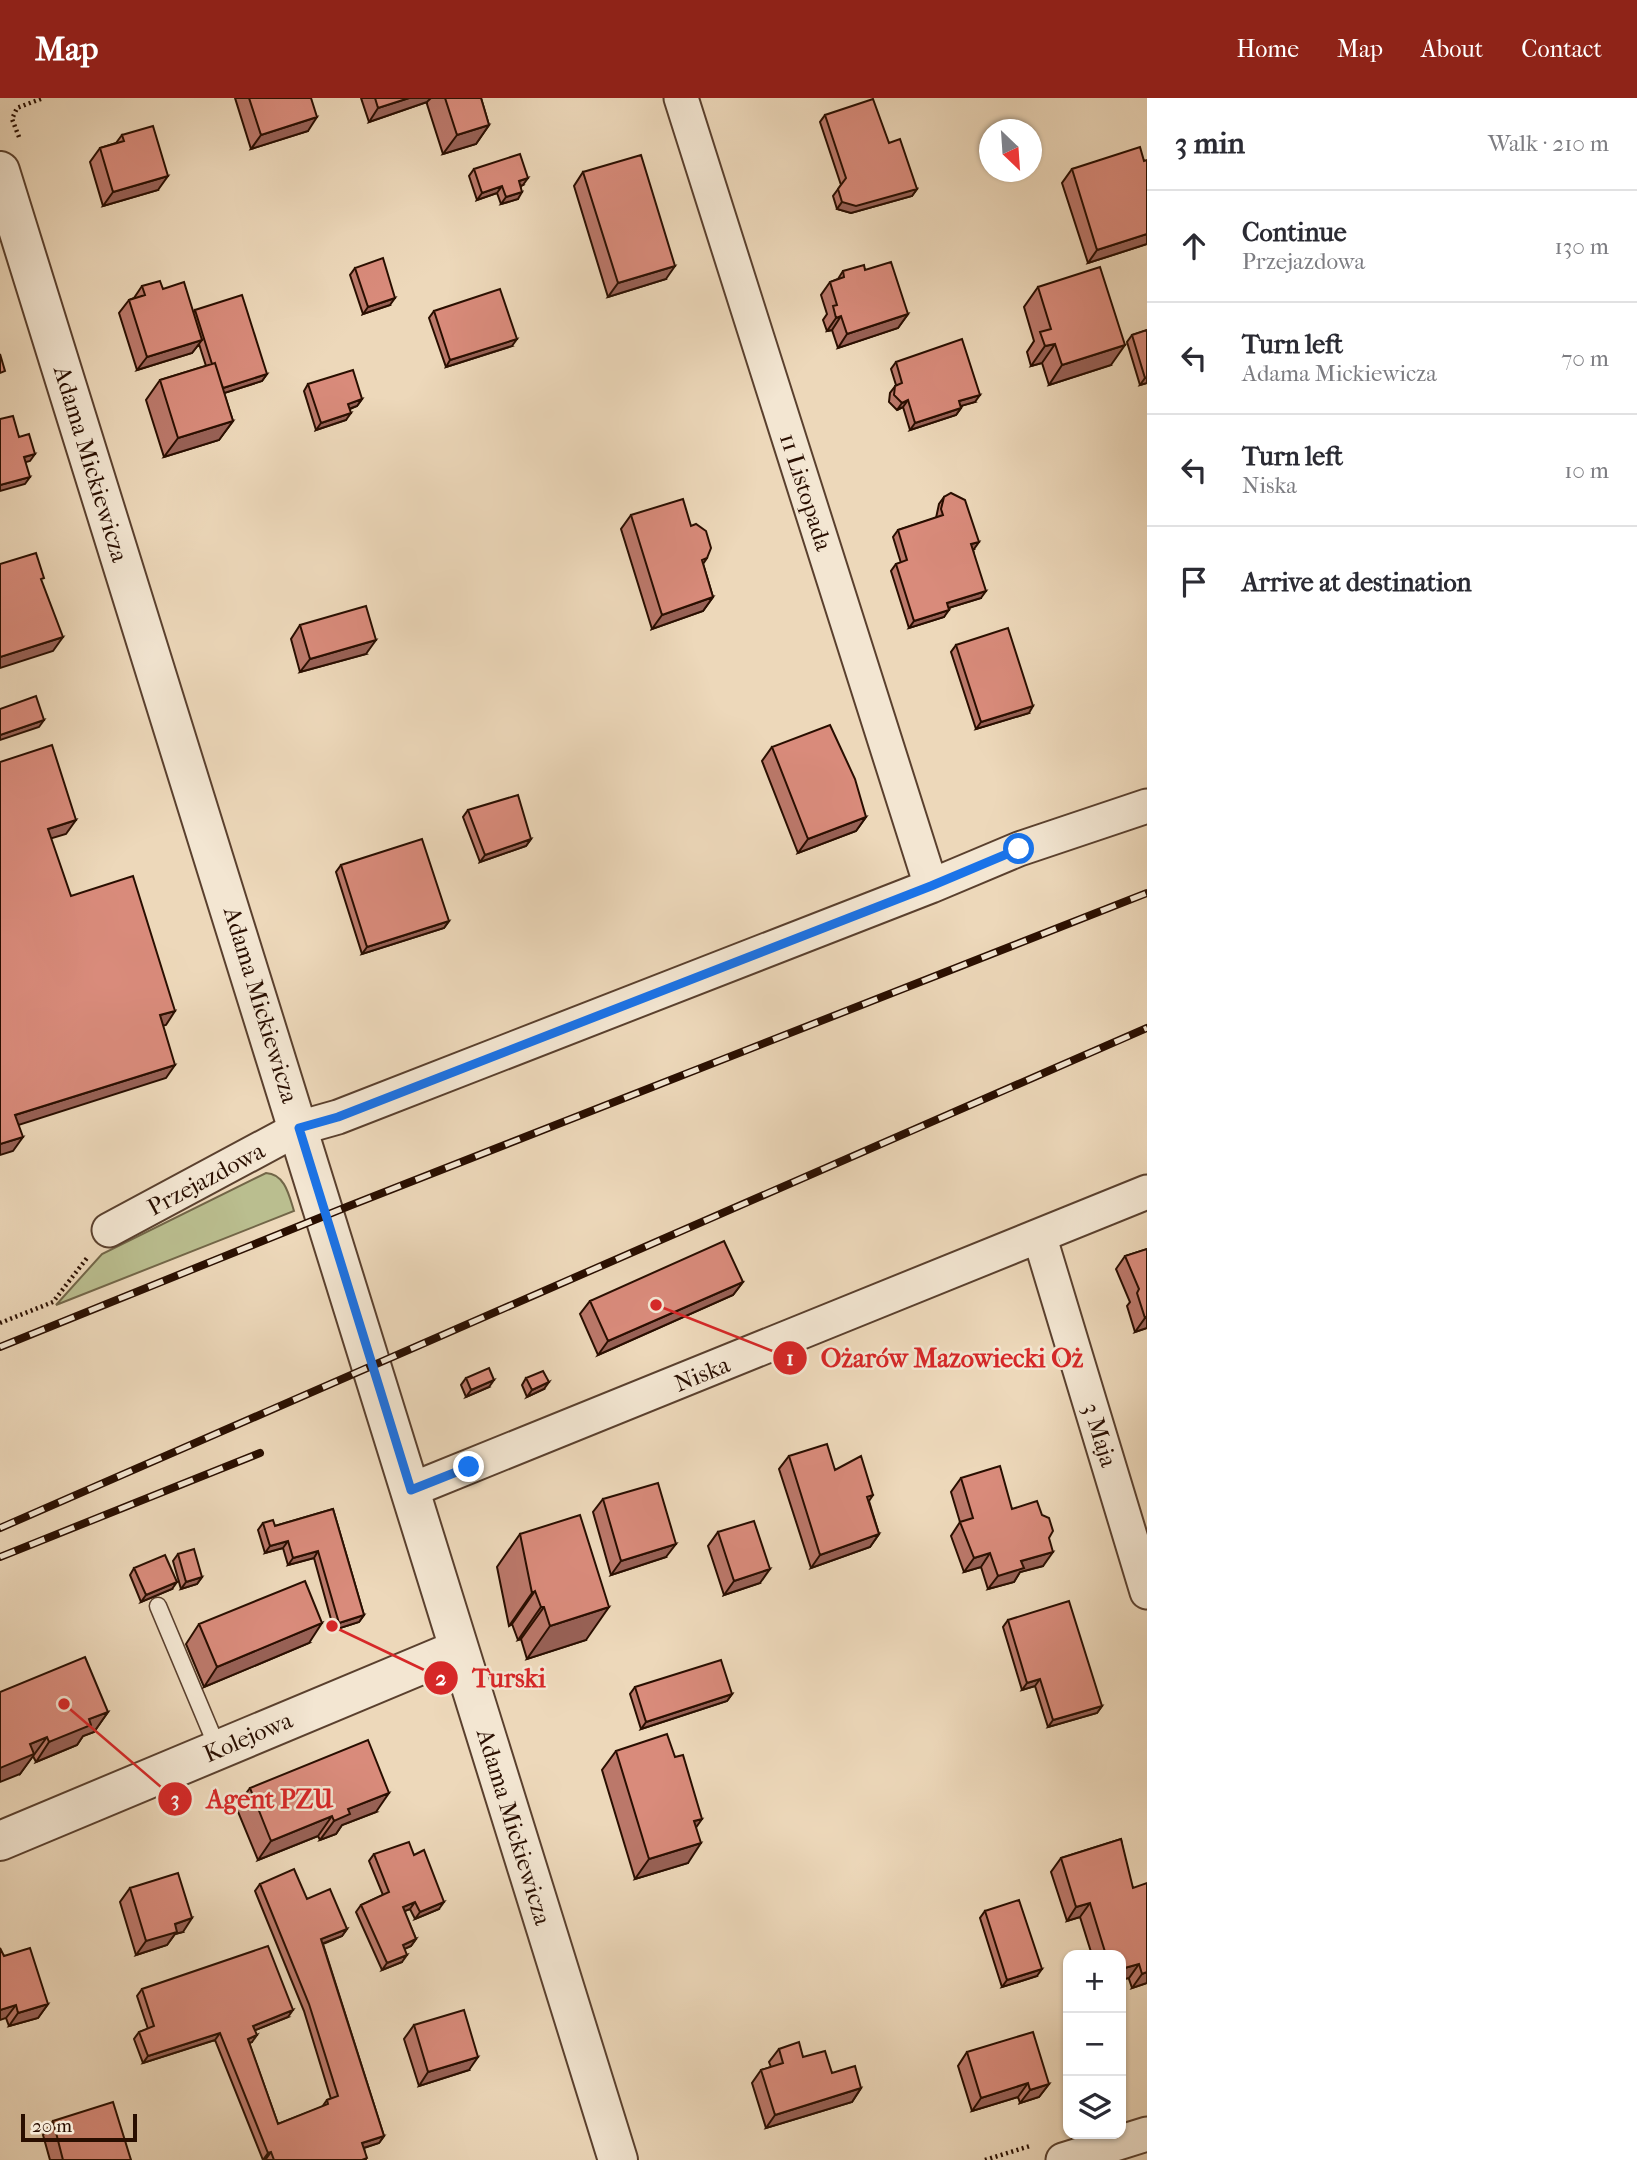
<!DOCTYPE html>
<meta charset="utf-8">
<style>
:root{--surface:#fff;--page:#f7f7f7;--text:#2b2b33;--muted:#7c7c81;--line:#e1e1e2;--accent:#8f2418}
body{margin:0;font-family:"IM FELL French Canon",serif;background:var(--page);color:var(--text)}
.controls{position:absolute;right:21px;bottom:21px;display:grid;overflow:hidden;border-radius:14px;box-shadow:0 2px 5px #0004}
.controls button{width:63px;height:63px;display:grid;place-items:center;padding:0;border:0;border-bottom:2px solid var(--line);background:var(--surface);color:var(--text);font:35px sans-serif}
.compass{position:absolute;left:979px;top:21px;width:63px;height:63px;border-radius:50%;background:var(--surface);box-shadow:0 2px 5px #0004;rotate:155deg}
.scale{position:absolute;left:21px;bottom:18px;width:116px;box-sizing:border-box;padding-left:7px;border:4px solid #290e00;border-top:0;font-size:19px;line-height:24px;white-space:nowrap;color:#290e00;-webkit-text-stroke:5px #f3e6d2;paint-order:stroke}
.stop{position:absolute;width:21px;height:21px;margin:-16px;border:5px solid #1a73e8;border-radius:50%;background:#fff}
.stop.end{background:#1a73e8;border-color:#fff;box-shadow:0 2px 7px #0008}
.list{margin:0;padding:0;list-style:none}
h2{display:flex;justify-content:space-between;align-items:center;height:91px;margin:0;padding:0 28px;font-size:30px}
h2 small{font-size:23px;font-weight:400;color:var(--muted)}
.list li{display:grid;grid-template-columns:46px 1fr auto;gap:21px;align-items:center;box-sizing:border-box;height:112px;padding:0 28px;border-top:2px solid var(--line)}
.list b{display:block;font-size:26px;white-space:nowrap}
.list p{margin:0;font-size:23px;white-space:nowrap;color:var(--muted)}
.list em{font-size:23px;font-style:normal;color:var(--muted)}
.icon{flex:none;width:38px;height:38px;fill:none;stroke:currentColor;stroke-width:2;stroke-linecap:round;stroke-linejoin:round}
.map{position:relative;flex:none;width:1147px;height:2062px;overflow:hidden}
header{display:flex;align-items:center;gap:42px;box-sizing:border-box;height:98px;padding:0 35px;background:var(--accent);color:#fff}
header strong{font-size:33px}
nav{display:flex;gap:38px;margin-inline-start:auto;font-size:24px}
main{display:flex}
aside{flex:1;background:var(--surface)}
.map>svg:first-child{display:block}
.green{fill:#babe8f;stroke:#726648;stroke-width:2}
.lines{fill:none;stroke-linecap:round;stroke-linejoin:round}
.service-casing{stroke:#5a402e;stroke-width:19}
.minor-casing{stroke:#5a402e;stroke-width:37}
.tertiary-casing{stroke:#5a402e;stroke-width:42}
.path{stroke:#290e00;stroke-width:4.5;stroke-dasharray:2 3.5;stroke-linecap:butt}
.service{stroke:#f3e6d2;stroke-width:16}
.minor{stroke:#f3e6d2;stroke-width:33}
.tertiary{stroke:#f3e6d2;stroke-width:38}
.rail-casing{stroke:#290e00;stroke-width:8}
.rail{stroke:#f3e6d2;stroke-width:5;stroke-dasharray:16;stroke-linecap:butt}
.wall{fill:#bb786a;stroke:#290e00;stroke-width:2}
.shaded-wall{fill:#986156;stroke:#290e00;stroke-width:2}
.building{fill:#d98b7b;stroke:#290e00;stroke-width:2}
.route{stroke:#1a73e8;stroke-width:9}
.labels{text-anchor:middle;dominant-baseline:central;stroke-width:5;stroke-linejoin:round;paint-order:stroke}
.street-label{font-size:24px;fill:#290e00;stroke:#f3e6d2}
.leader{fill:none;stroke:#d62828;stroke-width:2.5}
.callout-dot{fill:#d62828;stroke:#f3e6d2;stroke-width:2.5}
.mark-label{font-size:21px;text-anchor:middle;font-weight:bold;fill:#fff}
.callout-label{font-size:26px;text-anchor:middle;font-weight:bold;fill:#d62828;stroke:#f3e6d2;stroke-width:5;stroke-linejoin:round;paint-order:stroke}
</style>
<header>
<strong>Map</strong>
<nav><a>Home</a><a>Map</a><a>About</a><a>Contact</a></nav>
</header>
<main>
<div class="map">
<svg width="1147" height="2062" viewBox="0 0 1147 2062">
<rect width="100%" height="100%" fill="#edd8ba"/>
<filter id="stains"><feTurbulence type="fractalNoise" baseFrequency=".00286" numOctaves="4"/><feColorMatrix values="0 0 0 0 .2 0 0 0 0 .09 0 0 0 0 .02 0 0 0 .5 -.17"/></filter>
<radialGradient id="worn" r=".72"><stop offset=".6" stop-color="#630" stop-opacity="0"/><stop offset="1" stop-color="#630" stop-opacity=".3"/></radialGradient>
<path class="green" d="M266,1075C285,1076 289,1097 294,1113L56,1207L102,1156Z"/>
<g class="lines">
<g class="service-casing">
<path id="service" d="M158,1508L218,1651"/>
</g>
<g class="minor-casing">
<path id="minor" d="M681,0L931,788
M109,1132L299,1030L338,1019L931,788L1019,751L1147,708
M1040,1140L1147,1494
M411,1392L1147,1094
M1063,2062L1147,2036"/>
</g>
<g class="tertiary-casing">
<path id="tertiary" d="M0,73L618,2062
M0,1743L459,1551"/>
</g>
<path class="path" d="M19,39L12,21L17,10L43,0
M0,1225L53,1204L87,1160
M985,2062L1030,2048"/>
<use href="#service" class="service"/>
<use href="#minor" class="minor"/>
<use href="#tertiary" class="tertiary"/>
<g class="rail-casing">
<path id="rail" d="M0,1249L349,1108L1147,795
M0,1430L1147,930
M0,1459L260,1355"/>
</g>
<use href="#rail" class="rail"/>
</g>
<path class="wall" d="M235,0H311L308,33L251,51Z
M361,0H481L489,27L476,46L443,56L427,6V4L369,24Z
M825,17L889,45L917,91L912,98L851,115L837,111L833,98L841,87L820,24Z
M122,37L158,92L103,108L90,64L100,50L116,45Z
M1144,63L1147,146L1088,165L1062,85L1072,71Z
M474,71L523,87L521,88L518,101L501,106L497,95L477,102L469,78Z
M583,74L666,181L608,199L574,88Z
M355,170L390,207L363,216L350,177Z
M865,172L908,216L898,230L838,250L832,232L827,233L823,222L827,216L821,197L830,184L838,181L843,173Z
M142,188L163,191L193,215L195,212L267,276L262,283L224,295L233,323L219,342L164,359L146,302L160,282L206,268L199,246L192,255L137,272L119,215L129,202L134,200Z
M1038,189L1111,267L1049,287L1042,265L1031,268L1027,254L1034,243L1024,209Z
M434,213L512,248L446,269L429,220Z
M1147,232V285L1140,287L1127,244L1132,237Z
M896,264L975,304L960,308L961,310L956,317L910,332L903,309L897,312L889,304L890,295L896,287L891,271Z
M308,286L362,301L357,308L350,311L346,322L316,332L304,293Z
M944,399L974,451H973L981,500L948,510L944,519L909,530L891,473L896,466L901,465L893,439L898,432L936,420L939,406Z
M631,417L707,460L703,466L713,499L703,513L652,531L621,431Z
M300,527L366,556L300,574L291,541Z
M956,547L1029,615L976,631L951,554Z
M772,649L866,719L856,733L798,755L762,663Z
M468,712L531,741L526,748L480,764L463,719Z
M341,767L449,823L444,830L362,856L336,774Z
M1147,1151V1230L1135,1234L1127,1208L1130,1204L1116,1171L1125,1158Z
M743,1184L733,1197L598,1257L580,1216L590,1203Z
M466,1280L489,1289L466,1299L461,1287Z
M526,1280L544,1291L527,1299L522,1287Z
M789,1358L835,1372L873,1397L869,1403L879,1436L870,1449L811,1470L779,1371Z
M961,1380L1012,1411L1049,1440L1043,1468L1020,1474L1014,1484L988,1491L981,1469L964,1474L951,1438L960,1424L951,1394Z
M603,1401L666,1459L611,1477L593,1414Z
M333,1411L364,1517L359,1524L334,1532L314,1460L288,1467L283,1450L265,1455L258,1432L263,1425L275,1428Z
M718,1434L760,1485L724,1497L708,1448Z
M520,1436L586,1542L527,1561L521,1541L518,1542L512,1526L509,1528L497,1469Z
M178,1456L202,1479L197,1486L181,1491L173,1463Z
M134,1470L172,1491L141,1504L130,1477Z
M1008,1522L1102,1608L1097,1615L1048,1629L1035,1588L1022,1592L1003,1529Z
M199,1526L309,1545L204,1589L186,1546Z
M635,1589L732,1596L727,1603L641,1631L630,1596Z
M0,1594L108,1614L94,1634L83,1638L77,1647L36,1664L33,1658L32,1659L20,1676Z
M616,1653L675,1659L696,1729L688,1765L635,1781L602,1672Z
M250,1690L376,1714L342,1727L336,1736L320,1742L318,1738L258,1762L236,1709Z
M1121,1741L1147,1885L1132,1890L1121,1857H1092L1080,1819L1067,1823L1051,1774L1061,1760Z
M374,1756L414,1757L439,1811L415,1821L410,1811L404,1813L416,1841L411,1848L404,1851L402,1864L382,1872L356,1814L361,1807L383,1797L369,1763Z
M260,1786L307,1801L347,1831L342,1838L323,1846L384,2038L379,2045L364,2050L366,2062H263L215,1942L143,1965L134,1941L139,1934L148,1931L137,1898L142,1891L288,1919L255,1932L252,1944L249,1945L278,2026L322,2009L327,2002L331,2001L304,1913L255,1793Z
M130,1790L183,1834L175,1836L167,1847L136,1857L120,1804Z
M985,1813L1037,1878L1002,1889L980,1820Z
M4,1858L48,1906L38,1920L9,1928L6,1920Z
M414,1927L469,1972L419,1988L404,1941Z
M779,1951L803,1959L861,1990L852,2004L766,2030L752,1985L761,1972L771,1969L769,1964Z
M967,1954L1049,1986L1039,1999L1020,2005L1018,1999L972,2013L958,1968Z
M53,2023L131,2062H50L43,2037Z"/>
<path class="shaded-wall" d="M409,0H431L427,4L369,24L378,10Z
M317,19L308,33L251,51L261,37Z
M489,27L476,46L443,56L457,37Z
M168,78L158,92L103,108L113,94Z
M528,80L523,87L514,90L519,83Z
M502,88L497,95L477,102L482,95Z
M917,91L912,98L851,115L837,111L842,104Z
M522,94L518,101L501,106L506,99Z
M1147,136V146L1088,165L1097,152Z
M675,168L666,181L608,199L618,185Z
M395,200L390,207L363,216L368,209Z
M908,216L898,230L838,250L847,236Z
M841,218L832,232L827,233L836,220Z
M517,241L512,248L446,269L450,262Z
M202,242L192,255L137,272L147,259Z
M1055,246L1042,265L1031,268L1045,248Z
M1125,247L1111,267L1049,287L1062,267Z
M267,276L262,283L215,298L220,291Z
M1147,279V285L1140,287L1145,280Z
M980,297L975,304L954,310L959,303Z
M362,301L357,308L343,313L348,306Z
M908,302L903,309L897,312L902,305Z
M961,310L956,317L910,332L915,325Z
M351,315L346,322L316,332L321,325Z
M233,323L219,342L164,359L178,340Z
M35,356L30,363L19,366L24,359Z
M30,379L25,386L0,393V387Z
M979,444L974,451L966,453L971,446Z
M986,493L981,500L942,512L947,505Z
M713,499L703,513L652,531L662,517Z
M949,512L944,519L909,530L914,523Z
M63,539L53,553L0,570V559Z
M376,542L366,556L300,574L310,561Z
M1033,608L1029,615L976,631L981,624Z
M44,622L39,629L0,642V637Z
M866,719L856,733L798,755L808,741Z
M76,722L66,736L39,744L48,731Z
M531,741L526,748L480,764L485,757Z
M449,823L444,830L362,856L367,849Z
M175,913L166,927L150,931L160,917Z
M175,967L166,980L6,1031L15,1017Z
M23,1039L13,1053L0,1057V1046Z
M743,1184L733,1197L598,1257L608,1243Z
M1147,1219V1230L1135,1234L1145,1220Z
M494,1282L489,1289L466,1299L471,1292Z
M549,1284L544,1291L527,1299L532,1292Z
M879,1436L870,1449L811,1470L820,1457Z
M288,1443L283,1450L265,1455L270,1448Z
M676,1446L666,1459L611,1477L621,1463Z
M318,1453L314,1460L288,1467L293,1460Z
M1053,1454L1043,1468L1020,1474L1014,1484L988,1491L998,1478L1021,1463Z
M990,1455L981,1469L964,1474L974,1460Z
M770,1471L760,1485L724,1497L734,1483Z
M202,1479L197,1486L181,1491L186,1484Z
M177,1484L172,1491L141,1504L146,1497Z
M535,1493L512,1526L509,1528L532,1495Z
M541,1509H544L521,1541L518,1542Z
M609,1509L586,1542L527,1561L550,1528Z
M364,1517L359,1524L334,1532L339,1525Z
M322,1525L309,1545L204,1589L217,1569Z
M1040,1581L1035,1588L1022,1592L1027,1585Z
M732,1596L727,1603L641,1631L646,1624Z
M1102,1608L1097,1615L1048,1629L1053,1622Z
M108,1614L94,1634L83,1638L77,1647L36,1664L49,1644L89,1621Z
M47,1639L20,1676L0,1684V1670L30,1646Z
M389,1695L376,1714L342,1727L336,1736L320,1742L334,1723L348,1711Z
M332,1718L318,1738L258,1762L271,1743Z
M702,1721L688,1741L694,1723Z
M701,1745L688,1765L635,1781L649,1761Z
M415,1804L410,1811L398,1816L403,1809Z
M444,1804L439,1811L415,1821L420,1814Z
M1090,1805L1080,1819L1067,1823L1076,1809Z
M192,1820L183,1834L175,1836L167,1847L136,1857L146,1843L175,1826Z
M347,1831L342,1838L316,1848L321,1841Z
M416,1841L411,1848L398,1854L403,1847Z
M407,1857L402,1864L382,1872L387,1865Z
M1139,1866L1129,1880L1121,1882V1871Z
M1042,1871L1037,1878L1002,1889L1007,1882Z
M1147,1874V1885L1132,1890L1142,1876Z
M48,1906L38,1920L9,1928L18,1915Z
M16,1907L6,1920L0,1922V1912Z
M293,1912L288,1919L248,1935L253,1928Z
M220,1935L215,1942L143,1965L148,1958Z
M257,1937L252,1944L243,1948L248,1941Z
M478,1959L469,1972L419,1988L428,1974Z
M1028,1985L1018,1999L972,2013L981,2000Z
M1049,1986L1039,1999L1020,2005L1030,1992Z
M861,1990L852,2004L766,2030L775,2017Z
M384,2038L379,2045L357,2052L362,2045Z
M271,2054L266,2061L263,2062L268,2055Z"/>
<path class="building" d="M249,0H311L317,19L261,37Z
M375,0H409L378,10Z
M445,0H481L489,27L457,37Z
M873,1L889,45L900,41L917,91L856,108L842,104L838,91L846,80L825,17Z
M153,28L168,78L113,94L100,50L124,43L122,37Z
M1140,49L1144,63L1147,62V136L1097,152L1072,71Z
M520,56L528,80L519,83L522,94L506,99L502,88L482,95L474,71Z
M641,57L675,168L618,185L583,74Z
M383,160L395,200L368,209L355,170Z
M891,164L908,216L847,236L841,218L836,220L833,208L837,207L830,184L844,179L843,173L864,167L865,172Z
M1100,169L1125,247L1062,267L1055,246L1045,248L1040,234L1051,231L1038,189Z
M160,183L163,191L184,184L202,242L147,259L129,202L145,197L142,188Z
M500,191L517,241L450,262L434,213Z
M242,197L267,276L223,290L215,265L212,266L195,212Z
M1147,232V279L1145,280L1132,237Z
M962,241L980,297L959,303L961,310L915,325L908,302L902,305L894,297L895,288L902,285L896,264Z
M0,256L5,273L0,275Z
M215,265L233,323L178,340L160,282Z
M353,272L362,301L348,306L351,315L321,325L308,286Z
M13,318L19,339L29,336L35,356L24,359L30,379L0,387V321Z
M951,395L965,402L979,444L971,446L986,493L947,505L949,512L914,523L896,466L907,462L898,432L943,417L941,411L944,399Z
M683,401L691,428L696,426L706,433L711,450L707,460L702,462L713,499L662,517L631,417Z
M36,455L44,480L41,481L63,539L0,559V466Z
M366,508L376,542L310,561L300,527Z
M1008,530L1033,608L981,624L956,547Z
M36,598L44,622L0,637V611Z
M830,627L855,681L866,719L808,741L772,649Z
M52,647L76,722L48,731L71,798L133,778L175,913L160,917L175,967L15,1017L23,1039L0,1046V664Z
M518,697L531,741L485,757L468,712Z
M422,741L449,823L367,849L341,767Z
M724,1143L743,1184L608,1243L590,1203Z
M1147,1151V1219L1145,1220L1137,1195L1139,1191L1125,1158Z
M489,1270L494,1282L471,1292L466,1280Z
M543,1273L549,1284L532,1292L526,1280Z
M827,1346L835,1372L861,1358L873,1397L867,1399L879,1436L820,1457L789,1358Z
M1000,1368L1012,1411L1037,1403L1042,1417L1049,1420L1053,1433L1049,1440L1053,1454L1021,1463L1024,1470L998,1478L990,1455L974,1460L960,1424L973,1420L961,1380Z
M658,1385L676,1446L621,1463L603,1401Z
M333,1411L364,1517L339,1525L318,1453L293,1460L288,1443L270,1448L263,1425L273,1422L275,1428Z
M580,1417L609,1509L550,1528L544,1509H541L535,1493L532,1495L520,1436Z
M754,1423L770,1471L734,1483L718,1434Z
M194,1451L202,1479L186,1484L178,1456Z
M165,1457L177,1484L146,1497L134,1470Z
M305,1483L322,1525L217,1569L199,1526Z
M1069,1503L1102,1608L1053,1622L1040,1581L1027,1585L1008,1522Z
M85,1559L108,1614L89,1621L91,1627L49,1644L47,1639L30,1646L34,1656L0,1670V1594Z
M721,1562L732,1596L646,1624L635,1589Z
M667,1636L675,1659L683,1657L702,1721L694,1723L701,1745L649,1761L616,1653Z
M368,1642L389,1695L348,1711L350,1716L334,1723L332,1718L271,1743L250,1690Z
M1121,1741L1133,1790L1147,1785V1874L1142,1876L1139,1866L1121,1871V1857H1106L1090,1805L1076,1809L1061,1760Z
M409,1744L414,1757L424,1752L444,1804L420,1814L415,1804L403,1809L416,1841L403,1847L407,1857L387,1865L361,1807L389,1794L374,1756Z
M294,1771L307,1801L330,1791L347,1831L321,1841L384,2038L362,2045L367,2060L362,2062H274L271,2054L268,2055L220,1935L148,1958L139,1934L154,1928L142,1891L268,1848L293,1912L253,1928L257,1937L248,1941L278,2026L328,2006L327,2002L338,1998L309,1906L260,1786Z
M178,1775L192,1820L175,1826L177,1834L146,1843L130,1790Z
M1019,1802L1042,1871L1007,1882L985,1813Z
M0,1850L4,1858L30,1850L48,1906L18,1915L16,1907L0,1912Z
M464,1912L478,1959L428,1974L414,1927Z
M1033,1934L1049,1986L1030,1992L1028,1985L981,2000L967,1954Z
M799,1944L803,1959L825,1953L832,1975L855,1968L861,1990L775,2017L761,1972L783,1965L779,1951Z
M113,2004L131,2062H63L53,2023Z"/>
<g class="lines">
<path class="route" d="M469,1369L411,1392L299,1030L338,1019L931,788L1019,751"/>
</g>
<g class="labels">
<g class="street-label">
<text transform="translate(91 366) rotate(73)">Adama Mickiewicza</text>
<text transform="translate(806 394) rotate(72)">11 Listopada</text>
<text transform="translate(261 907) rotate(73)">Adama Mickiewicza</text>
<text transform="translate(206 1081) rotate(-28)">Przejazdowa</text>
<text transform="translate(702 1276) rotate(-22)">Niska</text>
<text transform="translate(1100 1337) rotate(73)">3 Maja</text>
<text transform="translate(248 1639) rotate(-23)">Kolejowa</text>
<text transform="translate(514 1729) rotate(73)">Adama Mickiewicza</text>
</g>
</g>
<path class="leader" d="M656 1207L790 1260M332 1528L441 1580M64 1606L175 1701"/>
<g class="callout-dot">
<circle cx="656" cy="1207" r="7"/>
<circle cx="332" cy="1528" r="7"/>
<circle cx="64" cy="1606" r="7"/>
<circle cx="790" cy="1260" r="18"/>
<circle cx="441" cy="1580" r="18"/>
<circle cx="175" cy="1701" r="18"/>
</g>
<g class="mark-label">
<text x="790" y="1267">1</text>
<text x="441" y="1587">2</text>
<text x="175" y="1708">3</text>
</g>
<g class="callout-label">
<text x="952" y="1269">Ożarów Mazowiecki Oż</text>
<text x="509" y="1589">Turski</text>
<text x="270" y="1710">Agent PZU</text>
</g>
<rect width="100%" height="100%" filter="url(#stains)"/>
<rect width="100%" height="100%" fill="url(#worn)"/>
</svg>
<div class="controls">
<button>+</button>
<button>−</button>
<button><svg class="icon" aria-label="layers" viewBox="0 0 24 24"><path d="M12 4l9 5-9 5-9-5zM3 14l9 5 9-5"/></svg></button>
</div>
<svg class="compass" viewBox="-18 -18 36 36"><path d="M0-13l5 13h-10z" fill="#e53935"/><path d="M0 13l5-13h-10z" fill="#7c7c81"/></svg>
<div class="scale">20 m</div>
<div class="stop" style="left:1019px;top:751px"></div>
<div class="stop end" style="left:469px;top:1369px"></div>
</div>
<aside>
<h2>3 min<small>Walk · 210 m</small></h2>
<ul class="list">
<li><svg class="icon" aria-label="ahead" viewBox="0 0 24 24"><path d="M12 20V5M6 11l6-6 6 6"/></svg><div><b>Continue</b><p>Przejazdowa</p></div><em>130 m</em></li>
<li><svg class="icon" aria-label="left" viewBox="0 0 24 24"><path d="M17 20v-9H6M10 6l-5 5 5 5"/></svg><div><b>Turn left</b><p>Adama Mickiewicza</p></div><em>70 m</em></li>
<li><svg class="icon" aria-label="left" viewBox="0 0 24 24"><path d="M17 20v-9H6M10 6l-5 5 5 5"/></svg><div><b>Turn left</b><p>Niska</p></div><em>10 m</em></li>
<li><svg class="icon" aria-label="arrive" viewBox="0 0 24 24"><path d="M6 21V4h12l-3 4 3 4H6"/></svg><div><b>Arrive at destination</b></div></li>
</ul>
</aside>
</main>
